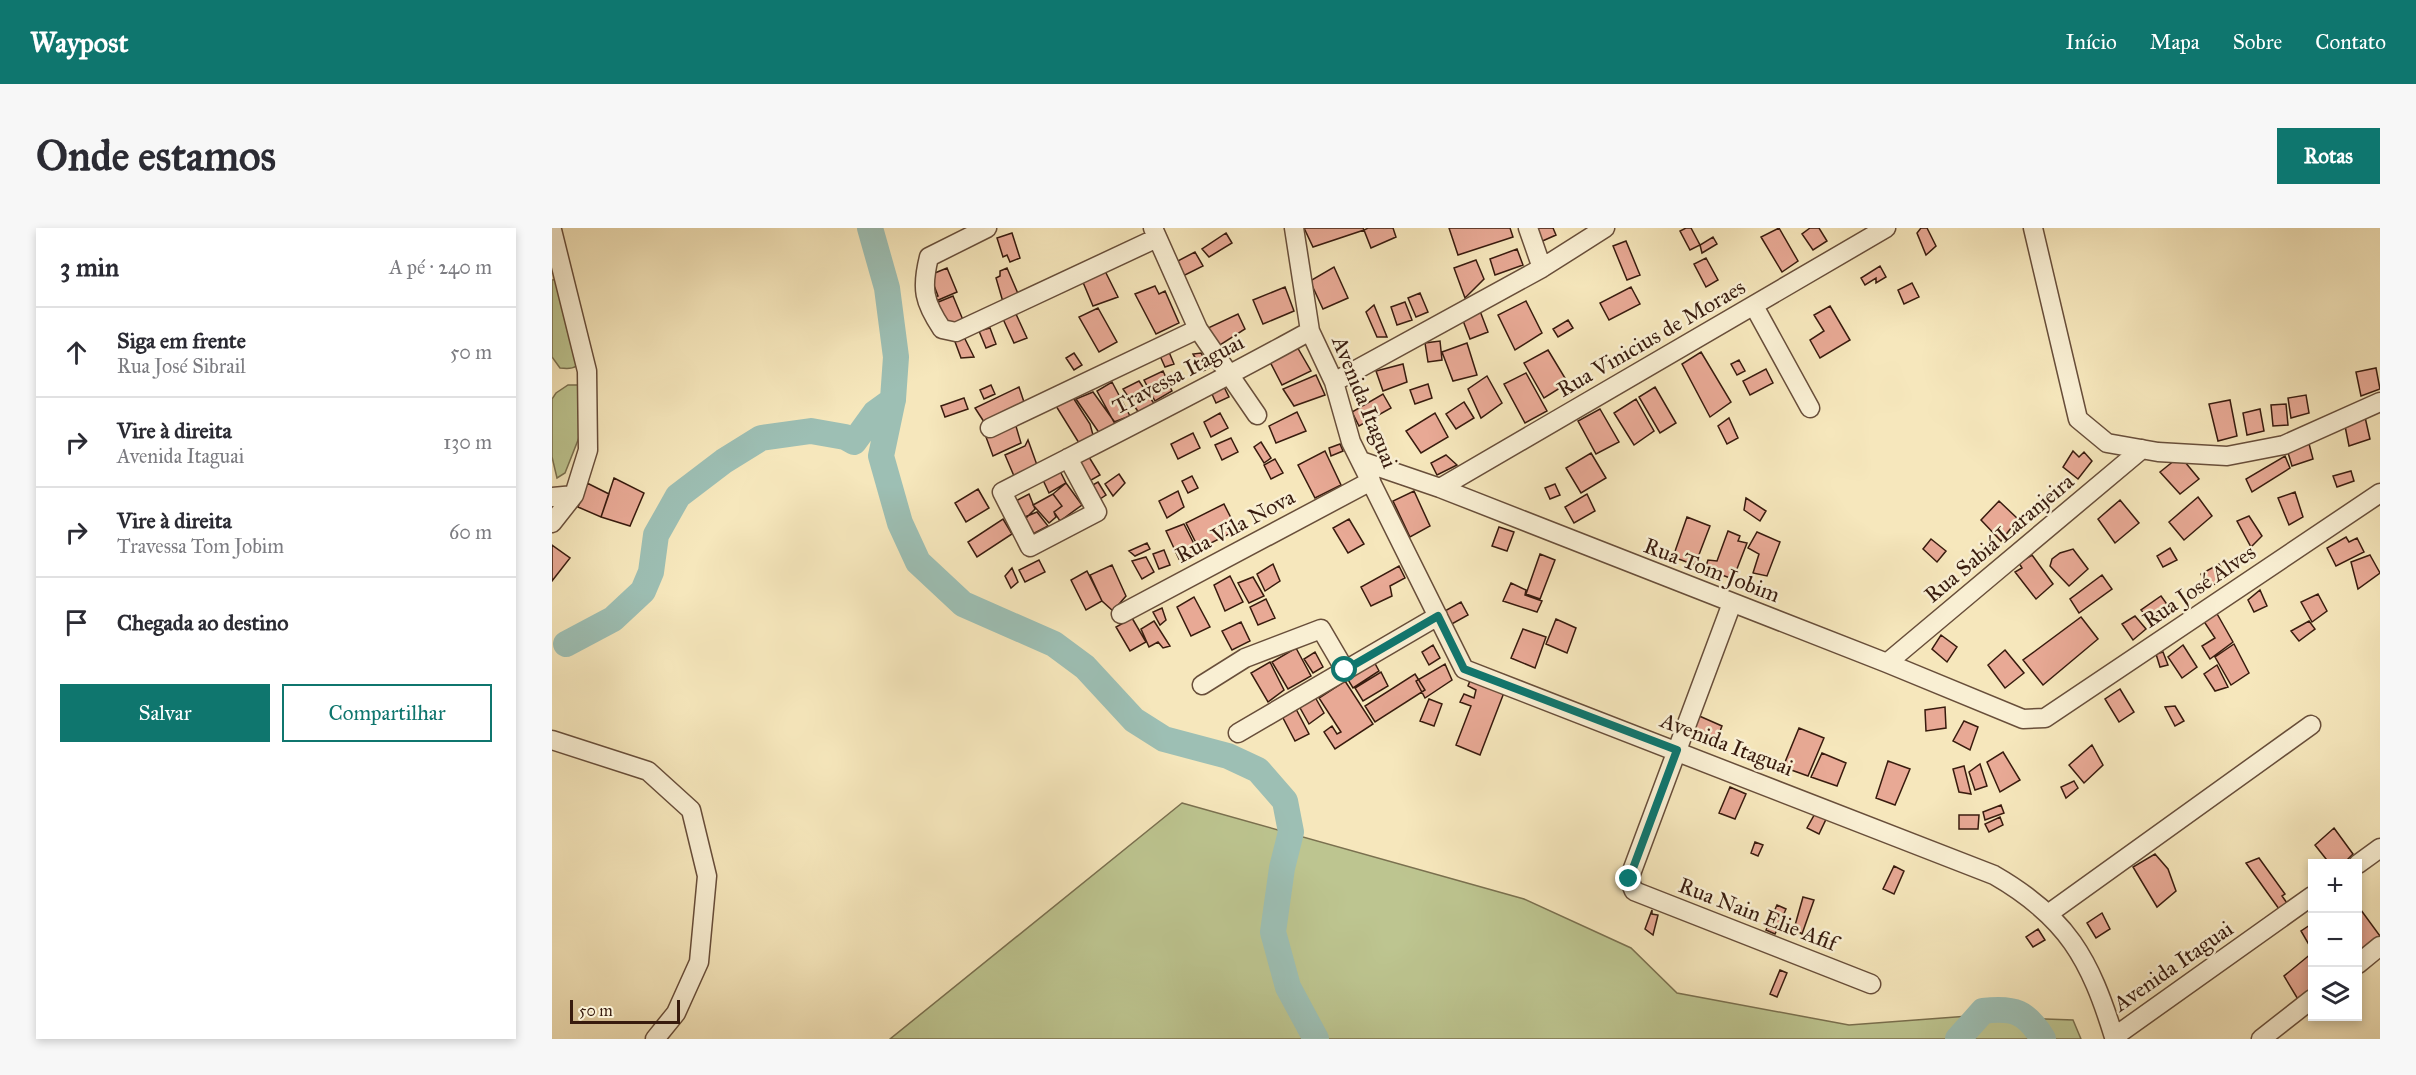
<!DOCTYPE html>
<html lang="pt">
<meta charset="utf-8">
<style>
:root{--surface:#fff;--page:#f7f7f7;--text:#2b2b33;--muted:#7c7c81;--line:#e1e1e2;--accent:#0f766e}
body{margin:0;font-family:"IM FELL Great Primer",serif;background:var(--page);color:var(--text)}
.controls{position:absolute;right:18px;bottom:18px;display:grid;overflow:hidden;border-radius:0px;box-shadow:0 3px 9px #0003}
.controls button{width:54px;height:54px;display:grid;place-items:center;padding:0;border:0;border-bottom:2px solid var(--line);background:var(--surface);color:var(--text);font:30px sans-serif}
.scale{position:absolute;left:18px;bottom:15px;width:110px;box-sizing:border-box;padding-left:6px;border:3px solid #381b0e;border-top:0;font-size:16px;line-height:21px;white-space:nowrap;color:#381b0e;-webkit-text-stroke:4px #f9efd3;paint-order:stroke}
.stop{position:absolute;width:18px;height:18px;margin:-14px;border:4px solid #0f766e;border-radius:50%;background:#fff}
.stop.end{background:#0f766e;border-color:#fff;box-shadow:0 2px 6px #0008}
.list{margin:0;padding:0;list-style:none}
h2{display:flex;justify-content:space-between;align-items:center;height:78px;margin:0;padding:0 24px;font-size:26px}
h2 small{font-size:20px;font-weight:400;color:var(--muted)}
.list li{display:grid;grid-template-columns:39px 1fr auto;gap:18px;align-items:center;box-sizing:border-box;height:90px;padding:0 24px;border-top:2px solid var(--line)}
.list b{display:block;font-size:22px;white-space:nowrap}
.list p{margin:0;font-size:20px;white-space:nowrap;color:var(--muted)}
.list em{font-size:20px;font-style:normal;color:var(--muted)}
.actions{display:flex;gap:12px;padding:18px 24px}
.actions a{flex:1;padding:14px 0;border:2px solid var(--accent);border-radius:0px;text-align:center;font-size:21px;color:var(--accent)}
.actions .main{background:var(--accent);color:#fff}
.icon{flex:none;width:33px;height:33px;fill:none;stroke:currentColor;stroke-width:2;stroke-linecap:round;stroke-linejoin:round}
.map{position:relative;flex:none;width:1828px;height:811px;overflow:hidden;border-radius:0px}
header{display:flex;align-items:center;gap:36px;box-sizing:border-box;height:84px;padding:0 30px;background:var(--accent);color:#fff}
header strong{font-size:28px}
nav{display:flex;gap:33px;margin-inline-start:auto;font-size:21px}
.intro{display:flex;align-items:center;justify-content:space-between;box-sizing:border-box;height:144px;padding:0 36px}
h1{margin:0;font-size:42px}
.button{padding:15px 27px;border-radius:0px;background:var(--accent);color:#fff;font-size:21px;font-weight:700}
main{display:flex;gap:36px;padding:0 36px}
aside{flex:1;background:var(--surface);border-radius:0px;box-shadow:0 3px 9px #0003}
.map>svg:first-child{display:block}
.green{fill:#bdc590;stroke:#7a704f;stroke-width:1.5}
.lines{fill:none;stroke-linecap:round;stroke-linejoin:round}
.river{stroke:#9dbfb4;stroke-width:26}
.building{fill:#e8a995;stroke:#381b0e;stroke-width:1.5}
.minor-casing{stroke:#684e3a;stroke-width:21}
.minor{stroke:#f9efd3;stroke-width:18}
.route{stroke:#0f766e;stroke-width:8}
.labels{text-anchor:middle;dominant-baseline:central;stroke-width:5;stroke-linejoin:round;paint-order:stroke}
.street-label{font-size:22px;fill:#381b0e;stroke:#f9efd3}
</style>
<header>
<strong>Waypost</strong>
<nav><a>Início</a><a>Mapa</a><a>Sobre</a><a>Contato</a></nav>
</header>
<div class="intro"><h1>Onde estamos</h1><a class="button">Rotas</a></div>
<main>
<aside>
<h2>3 min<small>A pé · 240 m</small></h2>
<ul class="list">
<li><svg class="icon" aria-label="ahead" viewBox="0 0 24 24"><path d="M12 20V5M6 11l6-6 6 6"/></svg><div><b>Siga em frente</b><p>Rua José Sibrail</p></div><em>50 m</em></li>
<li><svg class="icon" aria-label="right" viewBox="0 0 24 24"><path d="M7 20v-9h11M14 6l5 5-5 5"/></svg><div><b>Vire à direita</b><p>Avenida Itaguai</p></div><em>130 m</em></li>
<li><svg class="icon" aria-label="right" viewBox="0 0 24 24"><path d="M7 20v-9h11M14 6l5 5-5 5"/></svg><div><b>Vire à direita</b><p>Travessa Tom Jobim</p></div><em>60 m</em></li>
<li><svg class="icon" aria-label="arrive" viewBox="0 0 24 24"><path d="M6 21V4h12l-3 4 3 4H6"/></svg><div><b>Chegada ao destino</b></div></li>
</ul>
<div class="actions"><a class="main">Salvar</a><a>Compartilhar</a></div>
</aside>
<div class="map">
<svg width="1828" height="811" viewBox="0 0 1828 811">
<rect width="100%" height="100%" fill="#f6e7bc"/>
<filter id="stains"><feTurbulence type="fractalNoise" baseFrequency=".00333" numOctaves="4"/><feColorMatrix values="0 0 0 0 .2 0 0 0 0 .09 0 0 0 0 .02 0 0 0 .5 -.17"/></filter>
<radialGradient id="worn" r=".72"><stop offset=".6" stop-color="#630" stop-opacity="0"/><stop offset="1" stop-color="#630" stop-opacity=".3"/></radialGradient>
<path class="green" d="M7,51L30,133C23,141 18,141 8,140L0,129V52Z
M16,157H29L28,207L13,245L5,250L0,229V171L4,165Z
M630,575L972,671L1079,720L1125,765L1297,797L1417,788L1521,792L1529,811H338Z"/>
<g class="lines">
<path class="river" d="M318,0L335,60L344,129L341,171L329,228L348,295L366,334L411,376L502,416L533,439L582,492L612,511L676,528L706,542L733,573L739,604L730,640L721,704L736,759L764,811
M14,416L61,391L91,363L99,344L104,307L126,268L172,233L209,210L259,203L293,209L302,214L323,185L341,172
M1406,811L1431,783C1462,779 1475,784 1491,811"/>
</g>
<path class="building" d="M752,0H811L812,2L761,19Z
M816,0H841L844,9L819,20L812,2Z
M897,0H958L961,9L906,27Z
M980,0H1001L1004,7L986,15Z
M1134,0H1139L1148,17L1138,22L1128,3Z
M1227,0L1246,33L1230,44L1209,9Z
M1258,0H1267L1275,13L1261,22L1250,6Z
M1369,0H1375L1384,18L1374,27L1365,5Z
M460,5L468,30L458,34L455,27L451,29L445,10Z
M674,5L680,15L657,29L650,21Z
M1161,9L1165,16L1150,25L1148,17Z
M1074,13L1088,47L1075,52L1061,18Z
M965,21L971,37L943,47L938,31Z
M643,24L651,38L627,50L620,36Z
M1154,30L1166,52L1154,59L1142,36Z
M924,32L932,51L913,70L902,40Z
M1328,38L1334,49L1324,55V50L1313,57L1309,50Z
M782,39L796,70L771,81L758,53Z
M395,40L405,64L384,73L382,69L386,68L378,47Z
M455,40L467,68L451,74L444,50L448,48V43Z
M553,43L566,69L541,78L530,52Z
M1360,55L1367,69L1352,76L1346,62Z
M603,58L607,66L613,63L627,95L604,106L583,66Z
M733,59L742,83L711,96L701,72Z
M1079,59L1088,76L1057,92L1048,75Z
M868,65L876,84L864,89L856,70Z
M401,68L411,92L395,98L384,75Z
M974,73L990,105L963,122L946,87Z
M853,74L860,92L845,97L839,79Z
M822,77L835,109H825L814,84Z
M1278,78L1298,112L1268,130L1258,112L1272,103L1262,87Z
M546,80L565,114L547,124L527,89Z
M928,83L936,104L918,111L910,90Z
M464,86L475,110L462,115L451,91Z
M686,86L693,101L665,119L656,100Z
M1016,92L1021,100L1006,109L1001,101Z
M438,100L444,116L434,120L427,103Z
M410,105L422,129L409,130L402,111Z
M888,113L890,132L876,134L873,115Z
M915,115L925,147L901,153L890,124Z
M744,117L759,143L730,157L717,132Z
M996,122L1016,155L992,170L972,135Z
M617,124L622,136L613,139L608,128Z
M1149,124L1179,174L1158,189L1130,136Z
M522,125L530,137L522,142L514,130Z
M649,125L657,140L651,143L641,126Z
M1187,132L1193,143L1185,147L1179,136Z
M851,136L855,154L831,163L824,143Z
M1824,140L1828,161L1809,168L1804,144Z
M1214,141L1221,155L1198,167L1191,153Z
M611,143L620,163L603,173L592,152Z
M974,145L995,183L973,195L952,156Z
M764,147L773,167L742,178L731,161Z
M935,148L950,175L929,190L916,161Z
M587,153L605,180L589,188L571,161Z
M560,154L578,188L562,194L545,163Z
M876,156L880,170L863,176L858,162Z
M439,157L443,166L432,171L428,162Z
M467,159L474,180L434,197L423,180Z
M672,159L677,169L664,175L659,164Z
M1103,159L1124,195L1108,205L1087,169Z
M541,164L567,200L550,209L524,171Z
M831,166L839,180L807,198L800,184Z
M1754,167L1757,185L1739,190L1736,170Z
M520,168L538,196L541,207L527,215L504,178Z
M412,170L416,181L393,189L389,178Z
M1084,171L1102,203L1082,217L1062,185Z
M1678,172L1685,208L1666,213L1657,176Z
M912,174L922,190L904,201L894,186Z
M1734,176L1736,197L1721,198L1719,177Z
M1048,181L1067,214L1044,226L1026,193Z
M1708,181L1712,203L1695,207L1691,185Z
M745,184L754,203L724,215L717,198Z
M668,185L676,200L659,209L652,194Z
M883,185L896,209L869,225L854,203Z
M1813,189L1818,211L1797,218L1792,193Z
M1177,190L1186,210L1175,216L1166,198Z
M463,195L469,215L441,228L434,209Z
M641,205L648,220L626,231L619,216Z
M1755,208L1761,231L1740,238L1734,218Z
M679,210L686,224L670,232L663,217Z
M476,212L485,237L462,248L453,227L473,218Z
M709,214L719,230L712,235L702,219Z
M788,216L791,223L779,228L777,220Z
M773,223L789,257L763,270L746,237Z
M1521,223L1527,229L1532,224L1540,233L1526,251L1511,239Z
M1039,225L1054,250L1029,265L1014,240Z
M894,227L905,237L885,247L879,235Z
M1628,228L1647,251L1628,266L1608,244Z
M1733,228L1738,240L1700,264L1694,251Z
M537,229L548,247L534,255L523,237Z
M723,231L731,245L719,251L712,237Z
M508,243L514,255L497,265L491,252Z
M1799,243L1802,253L1785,259L1781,248Z
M567,246L573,255L561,268L553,256Z
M640,248L646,260L636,265L630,253Z
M62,250L92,265L78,298L49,289Z
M546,254L554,267L545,273L537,259Z
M35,255L57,266L49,289L26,279Z
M514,255L530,277L508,293L502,284L510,278L501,266Z
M1003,256L1008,267L998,271L993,260Z
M426,261L437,280L414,294L403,275Z
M626,263L632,279L615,290L607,273Z
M862,263L878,298L858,309L841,273Z
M1743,264L1751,289L1737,297L1726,270Z
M477,266L483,281L473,291L462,274Z
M501,266L510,278L502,284L504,289L497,295L481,277Z
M1035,266L1043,283L1022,295L1013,279Z
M1646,269L1660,288L1632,312L1617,294Z
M1194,270L1214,283L1208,293L1192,282Z
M1568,272L1587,295L1563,315L1546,291Z
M1447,273L1466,291L1449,313L1429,292Z
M672,276L685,302L647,321L634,295Z
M485,284L496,298L477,308L468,291Z
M1697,288L1710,308L1699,319L1685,293Z
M1135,289L1158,298L1143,337L1121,329Z
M451,291L460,306L425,329L416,314Z
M797,291L812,316L796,325L781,300Z
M632,296L645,322L627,331L614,303Z
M947,299L962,304L955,323L940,318Z
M1176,303L1188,308L1186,313L1195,315L1181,351L1153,341L1156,332L1165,333Z
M1205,304L1228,314L1215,348L1201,345L1207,326L1196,320Z
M1794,309L1797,314L1805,310L1812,324L1784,338L1775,320Z
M1379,311L1394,323L1385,334L1371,321Z
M595,315L598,321L583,328L577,323Z
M0,317L18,330L0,353Z
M1618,320L1625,332L1611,339L1605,328Z
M1521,321L1536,341L1517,358L1498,338L1500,331L1508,325Z
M612,322L618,337L607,341L601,326Z
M988,326L1003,332L988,371L974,366Z
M1480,327L1501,356L1484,371L1463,344L1470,340L1467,335Z
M1818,327L1828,345L1806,361L1799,334Z
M594,329L602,344L590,351L580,333Z
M487,332L493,344L473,354L467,342Z
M721,336L728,353L713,363L705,346Z
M1667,336L1675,350L1655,360L1649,346Z
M560,337L574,368L561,383L550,373L538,347Z
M847,338L853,350L838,358L840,368L819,378L809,359Z
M460,340L466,354L459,360L453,348Z
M535,343L550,373L534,382L519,352Z
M1550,347L1560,361L1527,385L1518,371Z
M678,348L691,374L673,383L662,357Z
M701,349L712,368L697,375L686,355Z
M959,355L974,362L973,367L990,373L985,384L951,373Z
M1708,362L1715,378L1702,384L1696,372Z
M1766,366L1775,383L1760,394L1749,374Z
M1609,368L1617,379L1598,392L1589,382Z
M642,369L658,399L639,408L625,379Z
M714,371L723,390L706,397L698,379Z
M909,374L916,387L898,397L891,384Z
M610,380L614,392L608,397L601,384Z
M1664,384L1681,414L1658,431L1650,418L1663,410L1651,392Z
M1583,388L1594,401L1581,412L1570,396Z
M1529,389L1546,411L1491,457L1471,432Z
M580,390L594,414L578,423L564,399Z
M1004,391L1024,400L1015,425L994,416Z
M602,393L618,418L611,420L606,414L597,419L589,401Z
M1757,393L1763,401L1747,413L1739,403Z
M689,394L698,413L680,422L670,403Z
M971,401L994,409L983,440L959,430Z
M1389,407L1405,419L1395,434L1380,421Z
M1682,416L1697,445L1679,457L1663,429Z
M881,417L888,430L877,437L870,424Z
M1631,417L1645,439L1630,450L1616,429Z
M744,420L759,448L736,461L720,434Z
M1453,422L1472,445L1453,460L1436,437Z
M763,424L771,439L761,445L752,431Z
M1611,424L1616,437L1608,439L1604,426Z
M819,428L827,443L801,460L792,445Z
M718,434L732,462L716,474L699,445Z
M893,436L900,452L873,470L864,453Z
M1665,437L1676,459L1663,463L1652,446Z
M829,444L836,458L811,473L803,460Z
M863,446L873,462L823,494L813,478Z
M919,450L953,462L928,527L904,517L919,478L908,474L912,466L922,470L924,462L916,458Z
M793,453L821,496L783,521L772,504L780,498L785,506L789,504L767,470Z
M1568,461L1582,484L1567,494L1553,471Z
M763,469L772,485L757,496L747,478Z
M877,471L890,476L882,498L868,493Z
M1623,478L1632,493L1623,498L1613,479Z
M1393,479L1394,500L1374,503L1373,482Z
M744,481L757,506L743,513L730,488Z
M1145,487L1170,498L1163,516L1139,507Z
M1412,493L1426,499L1418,522L1401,513Z
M1247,500L1272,510L1256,548L1231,539Z
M1540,517L1551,537L1532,555L1517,537Z
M1451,524L1468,552L1448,564L1435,534Z
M1270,525L1294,535L1285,558L1259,549Z
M1336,533L1358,541L1343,577L1324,570Z
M1428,536L1435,558L1423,562L1417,544Z
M1412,538L1419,566L1407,564L1401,541Z
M1522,553L1526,560L1514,570L1509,559Z
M1178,559L1194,566L1183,591L1167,585Z
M1449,577L1452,585L1433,592L1431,584Z
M1265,582L1276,587L1267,606L1255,600Z
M1407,587H1427L1426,601H1407Z
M1448,589L1451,597L1437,604L1433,596Z
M1782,600L1801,626L1791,636H1778L1763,617Z
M1203,614L1211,617L1206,628L1199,625Z
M1603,626L1616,641L1624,663L1605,679L1581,639Z
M1707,630L1733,666L1730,668L1735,675L1727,681L1694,635Z
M1342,638L1352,643L1342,666L1331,661Z
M1251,669L1262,672L1250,706L1242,701Z
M1225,677L1234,681L1223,706L1214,702Z
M1806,678L1828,708L1808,724L1806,719Z
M1100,682V686L1106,687L1101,707L1093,701Z
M1550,685L1558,701L1544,710L1535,695Z
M1758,697L1760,701V722L1749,703Z
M1486,701L1493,712L1481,719L1474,709Z
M1760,725V762L1747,773L1732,748Z
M1228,742L1235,745L1225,769L1218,766Z"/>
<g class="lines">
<g class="minor-casing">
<path id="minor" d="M435,0L377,29C369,61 372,74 390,101L404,104L605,10
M601,0L646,101L705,187
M742,0L758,103L782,154L799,214L912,441L1442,647C1515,689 1538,731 1562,809L1760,668
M976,0L990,40
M1481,0L1526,191L1555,215L1606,224L1675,228L1732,217L1828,174
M0,2L35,143L36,222L22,267L0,295
M1202,78L1258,180
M782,154L990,40L1053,0
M438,200L646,101
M516,230L545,284L478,319L450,264C553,211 657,159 758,103
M809,233L888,260L1335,435L1471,491L1493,490L1828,265
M888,260L1334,0
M0,269L22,267
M1180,375L1077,651L1082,663L1319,756
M569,386L819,253
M1335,435L1590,221
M650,457L693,430L769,401L793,442
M686,505L886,388
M0,512L96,543L139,582L155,648L147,734L124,785L103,811
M1806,636L1828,620
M1496,686L1759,497
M1806,736L1828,718
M1709,811L1760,771"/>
</g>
<use href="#minor" class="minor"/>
</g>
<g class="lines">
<path class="route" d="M793,442L886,388L912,441L1125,522L1077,651"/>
</g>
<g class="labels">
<g class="street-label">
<text transform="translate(1099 110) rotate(-30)">Rua Vinicius de Moraes</text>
<text transform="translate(626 146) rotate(-28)">Travessa Itaguai</text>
<text transform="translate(813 174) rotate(68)">Avenida Itaguai</text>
<text transform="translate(683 298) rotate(-28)">Rua Vila Nova</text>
<text transform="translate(1447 310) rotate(-40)">Rua Sabiá Laranjeira</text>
<text transform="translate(1160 342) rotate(21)">Rua Tom Jobim</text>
<text transform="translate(1647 358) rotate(-34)">Rua José Alves</text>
<text transform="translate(1175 516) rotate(21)">Avenida Itaguai</text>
<text transform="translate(1206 686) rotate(21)">Rua Nain Elie Afif</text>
<text transform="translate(1621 738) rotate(-35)">Avenida Itaguai</text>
</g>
</g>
<rect width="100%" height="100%" filter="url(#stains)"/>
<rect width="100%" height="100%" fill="url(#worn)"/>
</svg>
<div class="controls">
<button>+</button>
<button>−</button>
<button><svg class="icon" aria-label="layers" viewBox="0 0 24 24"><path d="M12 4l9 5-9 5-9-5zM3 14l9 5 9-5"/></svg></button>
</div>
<div class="scale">50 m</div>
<div class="stop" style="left:793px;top:442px"></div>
<div class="stop end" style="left:1077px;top:651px"></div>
</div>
</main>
